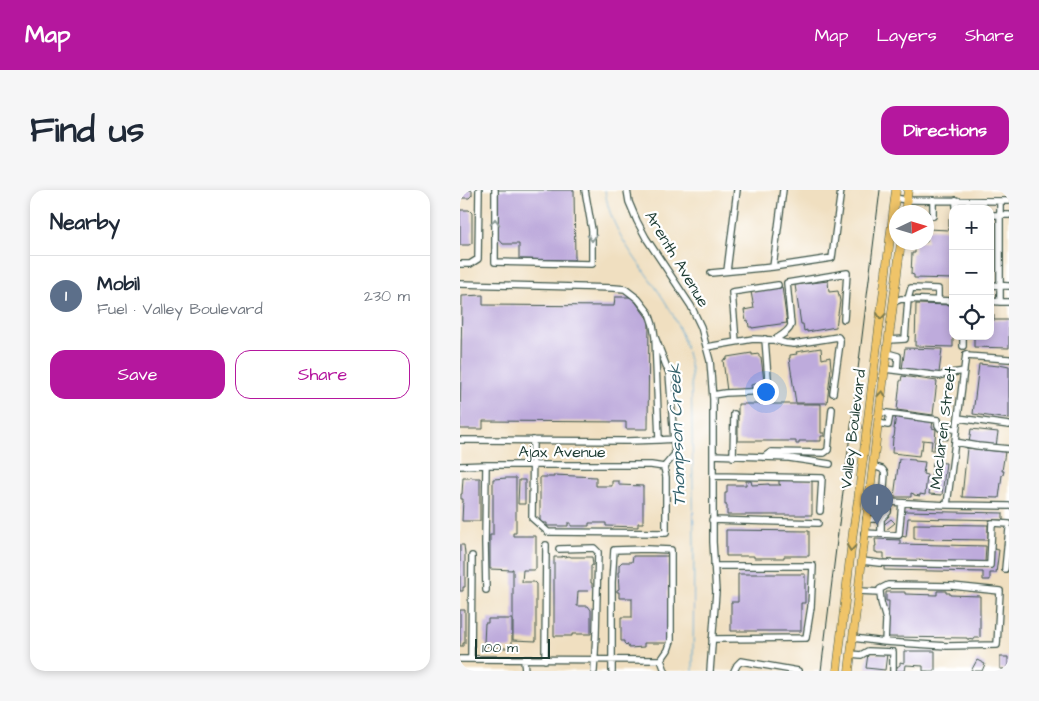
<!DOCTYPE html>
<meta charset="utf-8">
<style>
:root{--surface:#fff;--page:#f6f6f7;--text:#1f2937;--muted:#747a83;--line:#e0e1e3;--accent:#b5179e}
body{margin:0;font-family:"Architects Daughter",sans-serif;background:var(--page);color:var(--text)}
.controls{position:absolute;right:15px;top:15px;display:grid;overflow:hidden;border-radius:10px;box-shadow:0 2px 8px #0003}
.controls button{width:45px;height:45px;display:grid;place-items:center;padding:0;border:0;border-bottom:1px solid var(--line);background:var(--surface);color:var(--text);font:25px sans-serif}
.compass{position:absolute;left:429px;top:15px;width:45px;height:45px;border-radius:50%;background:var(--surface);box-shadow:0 2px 8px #0003;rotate:86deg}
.scale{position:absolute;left:15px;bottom:12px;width:75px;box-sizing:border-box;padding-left:5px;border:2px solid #1f3d34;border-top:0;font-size:14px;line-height:18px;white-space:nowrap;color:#1f3d34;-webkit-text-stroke:4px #fff;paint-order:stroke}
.you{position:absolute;left:305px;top:201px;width:18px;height:18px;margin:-12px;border:4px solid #fff;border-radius:50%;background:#1a73e8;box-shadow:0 0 0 8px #1a73e833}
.badge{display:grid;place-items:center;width:32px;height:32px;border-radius:50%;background:var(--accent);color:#fff;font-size:16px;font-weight:700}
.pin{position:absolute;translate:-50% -41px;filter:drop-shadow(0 1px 2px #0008)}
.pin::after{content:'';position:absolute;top:26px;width:18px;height:15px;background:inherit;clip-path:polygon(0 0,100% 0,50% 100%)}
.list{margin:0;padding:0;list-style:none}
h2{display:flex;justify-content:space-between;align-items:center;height:65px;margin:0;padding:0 20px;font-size:21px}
h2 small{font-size:16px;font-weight:400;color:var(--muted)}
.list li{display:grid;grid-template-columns:32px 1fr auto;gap:15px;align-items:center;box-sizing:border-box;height:80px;padding:0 20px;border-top:1px solid var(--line)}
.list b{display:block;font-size:19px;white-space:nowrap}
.list p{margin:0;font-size:16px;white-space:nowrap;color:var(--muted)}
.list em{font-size:16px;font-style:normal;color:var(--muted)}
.actions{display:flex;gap:10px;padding:15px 20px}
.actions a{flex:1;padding:11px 0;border:1px solid var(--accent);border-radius:15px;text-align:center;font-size:18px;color:var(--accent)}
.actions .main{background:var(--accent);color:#fff}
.icon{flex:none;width:28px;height:28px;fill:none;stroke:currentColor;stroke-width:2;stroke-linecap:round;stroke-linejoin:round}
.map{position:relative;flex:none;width:549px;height:481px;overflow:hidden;border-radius:15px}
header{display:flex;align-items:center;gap:30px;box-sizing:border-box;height:70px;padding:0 25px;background:var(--accent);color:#fff}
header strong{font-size:24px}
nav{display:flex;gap:28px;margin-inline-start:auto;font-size:18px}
.intro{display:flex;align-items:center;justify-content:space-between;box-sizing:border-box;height:120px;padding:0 30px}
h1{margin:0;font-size:35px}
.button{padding:12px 22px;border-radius:15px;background:var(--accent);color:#fff;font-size:18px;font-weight:700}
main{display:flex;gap:30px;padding:0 30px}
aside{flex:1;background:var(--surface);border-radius:15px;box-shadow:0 2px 8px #0003}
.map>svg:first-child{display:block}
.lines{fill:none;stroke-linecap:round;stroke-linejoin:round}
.stream{stroke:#59a5d1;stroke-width:1}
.building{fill:#beabdc}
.minor-casing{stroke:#3e5549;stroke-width:8}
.major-casing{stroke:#3e5549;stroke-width:9}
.minor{stroke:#fff;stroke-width:5.5}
.major{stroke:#efc469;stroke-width:8}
.rail{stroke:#1f3d34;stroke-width:1}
.oneway{stroke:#8f9e9a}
.oneway2{stroke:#7d7a4c}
.labels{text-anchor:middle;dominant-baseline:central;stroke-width:4.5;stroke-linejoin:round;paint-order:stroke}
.street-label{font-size:16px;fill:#1f3d34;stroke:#fff}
.water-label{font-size:18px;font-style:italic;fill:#33616b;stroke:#fff}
</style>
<header>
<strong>Map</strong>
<nav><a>Map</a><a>Layers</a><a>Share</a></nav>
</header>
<div class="intro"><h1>Find us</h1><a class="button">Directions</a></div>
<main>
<aside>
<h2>Nearby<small></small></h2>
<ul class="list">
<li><span class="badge" style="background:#5c6f8a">1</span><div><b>Mobil</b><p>Fuel · Valley Boulevard</p></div><em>230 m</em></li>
</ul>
<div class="actions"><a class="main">Save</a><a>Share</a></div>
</aside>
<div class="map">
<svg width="549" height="481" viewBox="0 0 549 481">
<rect width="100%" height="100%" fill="#fff"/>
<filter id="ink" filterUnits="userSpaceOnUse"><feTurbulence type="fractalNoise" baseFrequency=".02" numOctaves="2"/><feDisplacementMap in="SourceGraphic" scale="10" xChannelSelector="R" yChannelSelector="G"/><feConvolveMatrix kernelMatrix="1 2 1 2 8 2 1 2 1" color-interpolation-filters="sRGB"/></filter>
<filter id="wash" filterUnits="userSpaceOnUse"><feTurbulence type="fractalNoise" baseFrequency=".0096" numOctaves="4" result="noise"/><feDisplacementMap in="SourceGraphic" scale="20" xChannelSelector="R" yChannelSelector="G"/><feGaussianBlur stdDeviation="1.12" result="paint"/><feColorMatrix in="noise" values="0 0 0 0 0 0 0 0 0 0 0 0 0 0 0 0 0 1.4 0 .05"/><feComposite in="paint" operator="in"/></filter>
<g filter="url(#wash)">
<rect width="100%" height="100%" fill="#f0dfc0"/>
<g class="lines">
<path class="stream" d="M145,0C150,46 187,80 209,118C221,138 226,157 231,179L234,355L233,481"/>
</g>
<g id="blocks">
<path class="building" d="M0,0H12V5L9,8H0Z
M38,0H114L115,69L113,70L59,69V54H43L38,48Z
M0,20H9L12,23V53L9,55H0Z
M489,29H493V89L454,88V85L451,84L452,63H455V52H467V39L489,40Z
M368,91L369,102L378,101L380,111L376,137L347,142V140L344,141L343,134H341L335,95Z
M322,97L327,133L292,138V137H289L288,130L286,131L284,120L294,118L291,102Z
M23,105V115L154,116L155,107H172L189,131L188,239H166V232L23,231V239H0L2,106Z
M456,114L493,115V157L455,156Z
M530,125H534V130H549V158L514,157V146H530Z
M361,158L362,169L370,167L371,178L367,213H336L329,168H330V165L337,164L336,162Z
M445,158L482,159L479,183L442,179Z
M292,163V165L299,164V167H301L304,192L291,195L292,201H267L263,170L267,169V167Z
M519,174L539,176V174L549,176V229L513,224Z
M442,186L477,191L473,225L437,220L440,191H441Z
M278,214H361V243H364V246H361V251H339V254H336V251H278Z
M436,225L473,230L472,238L476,239L474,260H471L472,251L463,250L462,260H460L459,266L432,263L433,247H434L435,239H434Z
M511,239L538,242L536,256L509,253Z
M481,243L488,244V250L480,249Z
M507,258L545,262L542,281H544L543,285H542L539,308L502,307Z
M439,269L455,270V271L465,272L463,284L467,285L465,305L460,304V306L454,305V304L451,303V307H434Z
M473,272L486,273L482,305L469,304Z
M94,285L136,287V296H152V291H159V295L183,296V333H178V337L146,336V333H129V336H111V333H108V336H87V333H80V287H94Z
M10,287H12V288H20V331H2L3,309H1V304H2L3,288H10Z
M47,288H56V343H53V346H76V379L74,380H63L62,392H74L76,394V451L53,450V379H52V380L30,379V345H33V289Z
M59,290H65V314H58Z
M319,290H352V325H267V315H265V303H267V295H286V291H291L292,295L309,294V295H321L319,294Z
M444,321L543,323V330L448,328L446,347L441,346Z
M431,329L435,333L426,340L422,336Z
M454,334L528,335V350L454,349Z
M266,340L349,341V366H324V368H294V366H266Z
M415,349L440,350V354L526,356L525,372L424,370V363H417V362H415V356H416Z
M0,355H4L5,364V397H3V401H0Z
M534,359L539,360L536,383H530V390H523V382L424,380V376L532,378Z
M102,366L105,367L109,366L111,367H132L133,375L131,376V393H132V397L128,401H118L117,416H128L131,420V444H112V446H94V367H102Z
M173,366H208V453H184V457L169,458L167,454L166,455L164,453V451H161V427H172V408H159V402H157V400L159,399L158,382H159V375L162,372H172Z
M278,384H345V413H341V441H271V412H278Z
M477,401H486V403H490V405L520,406V448H514V450L507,449V448L428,447L429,411H426V402H445V404L477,405Z
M0,420H5V453H3V456H0Z
M28,429H52V458H34V456H26V453H24L25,433H28Z
M444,461H475V481H463V476L446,475L445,481H436L437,477L440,475V472L444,473Z
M408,464H427L425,480L406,478Z
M540,467H548V481H544V479H540Z
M517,470L525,474L522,481H511Z"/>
</g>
</g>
<g filter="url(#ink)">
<use href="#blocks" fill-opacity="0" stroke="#3e5549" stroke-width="1"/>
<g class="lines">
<g class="minor-casing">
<path id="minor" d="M35,0V72L132,74V40L125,0
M167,0L169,12L177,31L186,48L231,116L241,137L250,171L253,209V352L256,402L250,481
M323,0L313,77L372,68L381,0
M435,8L446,10L549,11
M496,10V19
M530,25H549
M467,26H473V10
M0,74H10L18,69L19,0
M267,81L277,0
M251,83L313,77
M0,94L154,98L165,99L178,109L189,123L193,135L195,147
M530,95L549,96
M530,111L540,112V11
M434,112L441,109L493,111
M540,112H549
M314,150C320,146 329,142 331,135L327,93L387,83L384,129
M429,150L445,149L448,109L451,98L478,99V110
M276,152L272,102L318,95
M503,156V146
M247,157L293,149L314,150L325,153L334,154L378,147L380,150V153L373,203
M427,163L438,166L437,180
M506,166L549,169
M425,179L480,186C488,182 495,183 504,181
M253,205L265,203L309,201L305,149
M419,222L478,230V235L480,238L496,239
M498,228L549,235
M418,233L428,235L430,224
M0,250L167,251L199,250
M73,250L72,328L88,342L206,343V287L204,277
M495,252L518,256L549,259
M253,265L329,268L370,274
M273,267L274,224
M304,267L311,262L364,263L368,260L372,219
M26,275L25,352L26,400
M0,276L26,275H191L204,277
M413,276L422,279L425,283L423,312
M204,277L215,264L209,183L195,147L199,250L215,249
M253,286L362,288L360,321
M409,311L487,315L549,316
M487,315L506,164
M406,329H421L428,322V312
M252,330L358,333
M404,343L439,345L442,313
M421,343V329
M99,359L134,358L138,362L136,444L134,481
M402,371L419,373L530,375L532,333L549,334
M545,379L549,339
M398,401L420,402L421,412L426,430L425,452
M393,448L425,452L487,456L537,455L540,401L492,396L428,395L420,399V402
M252,449L346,448L351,417L353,376H254
M391,464L401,465L408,461L433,462V481
M0,469L201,470
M11,469L12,366
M64,470L65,481
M85,470L86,355
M201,470L205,481
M152,481V392L154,360L187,359L211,360V451L208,460L201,470
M274,481L277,475L281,471L338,481"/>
</g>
<g class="major-casing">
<path id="major" d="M445,22L448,0
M377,481L393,342L398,310L436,0
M389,481L418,233L441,52"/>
</g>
<use href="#minor" class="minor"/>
<use href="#major" class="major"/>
<path class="rail" d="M361,481L420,0"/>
</g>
<defs><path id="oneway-chevron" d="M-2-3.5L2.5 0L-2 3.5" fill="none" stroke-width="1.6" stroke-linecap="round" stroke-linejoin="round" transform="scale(1.25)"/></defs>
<g class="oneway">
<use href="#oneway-chevron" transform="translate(35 32) rotate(-90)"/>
<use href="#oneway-chevron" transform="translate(132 48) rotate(90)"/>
</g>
<g class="oneway2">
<use href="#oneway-chevron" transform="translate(421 126) rotate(97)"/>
<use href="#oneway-chevron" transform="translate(422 204) rotate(-83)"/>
<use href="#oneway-chevron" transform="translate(391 358) rotate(95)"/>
</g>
</g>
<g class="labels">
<g class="street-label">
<text transform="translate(217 69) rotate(59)">Arenth Avenue</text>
<text transform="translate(483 238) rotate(-83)">Maclaren Street</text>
<text transform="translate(393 239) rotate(-83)">Valley Boulevard</text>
<text x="102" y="262">Ajax Avenue</text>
</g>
<g class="water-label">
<text transform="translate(217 245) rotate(-92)">Thompson Creek</text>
</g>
</g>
</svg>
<div class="controls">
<button>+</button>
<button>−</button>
<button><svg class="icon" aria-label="locate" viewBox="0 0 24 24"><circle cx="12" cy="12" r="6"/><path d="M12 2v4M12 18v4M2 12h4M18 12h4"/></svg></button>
</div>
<svg class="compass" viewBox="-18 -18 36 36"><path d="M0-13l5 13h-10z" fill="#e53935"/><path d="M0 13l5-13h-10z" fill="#747a83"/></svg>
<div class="scale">100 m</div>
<div class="you"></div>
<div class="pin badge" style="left:417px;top:335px;background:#5c6f8a">1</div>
</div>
</main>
